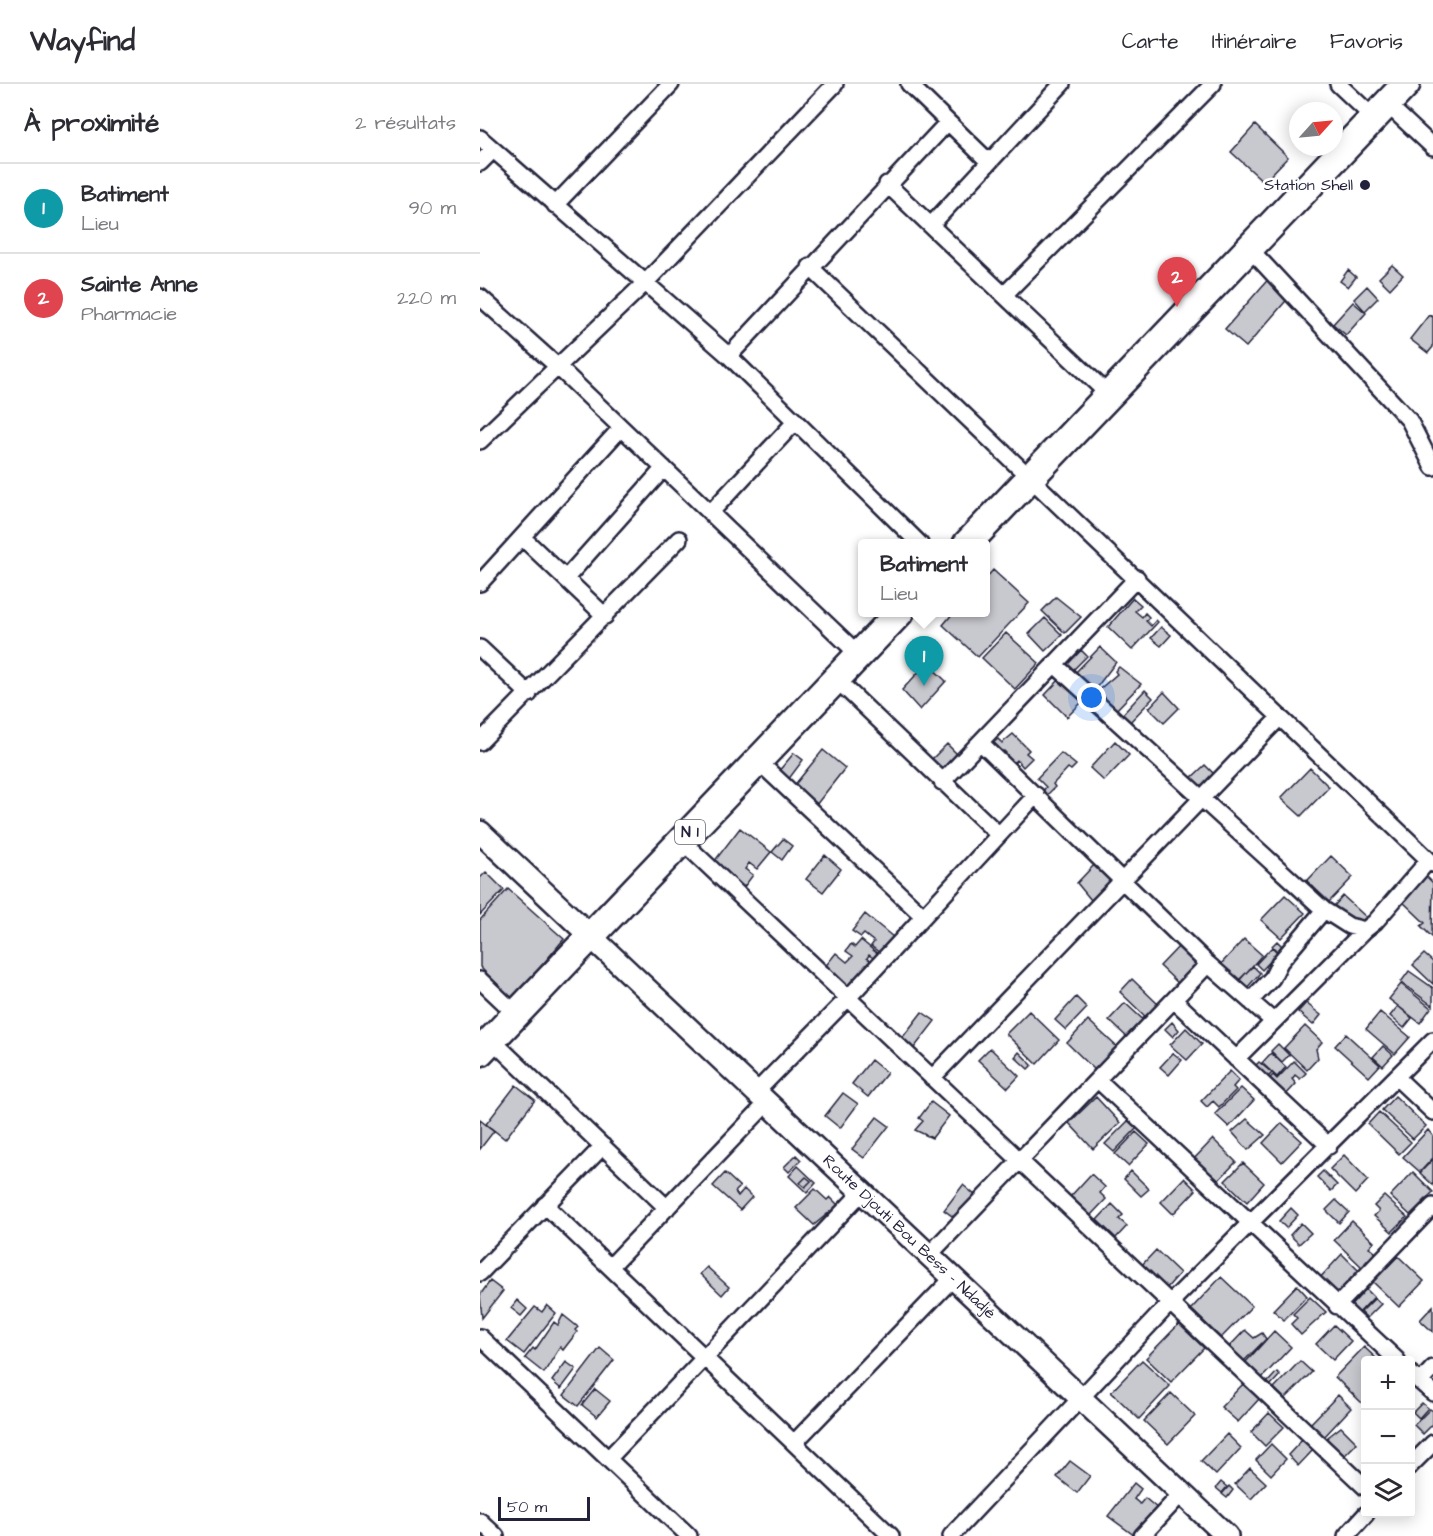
<!DOCTYPE html>
<html lang="fr">
<meta charset="utf-8">
<style>
:root{--surface:#fff;--page:#f2f2f3;--text:#2b2b33;--muted:#7c7c81;--line:#e1e1e2;--accent:#111827}
body{margin:0;font-family:"Architects Daughter",sans-serif;background:var(--page);color:var(--text)}
.controls{position:absolute;right:18px;bottom:18px;display:grid;overflow:hidden;border-radius:6px;box-shadow:0 3px 15px #0003}
.controls button{width:54px;height:54px;display:grid;place-items:center;padding:0;border:0;border-bottom:2px solid var(--line);background:var(--surface);color:var(--text);font:30px sans-serif}
.compass{position:absolute;left:809px;top:18px;width:54px;height:54px;border-radius:50%;background:var(--surface);box-shadow:0 3px 15px #0003;rotate:63deg}
.scale{position:absolute;left:18px;bottom:15px;width:92px;box-sizing:border-box;padding-left:6px;border:3px solid #22223b;border-top:0;font-size:16px;line-height:21px;white-space:nowrap;color:#22223b;-webkit-text-stroke:4px #fff;paint-order:stroke}
.you{position:absolute;left:612px;top:614px;width:21px;height:21px;margin:-15px;border:4px solid #fff;border-radius:50%;background:#1a73e8;box-shadow:0 0 0 9px #1a73e833}
.badge{display:grid;place-items:center;width:39px;height:39px;border-radius:50%;background:var(--accent);color:#fff;font-size:20px;font-weight:700}
.pin{position:absolute;translate:-50% -50px;filter:drop-shadow(0 2px 3px #0008)}
.pin::after{content:'';position:absolute;top:32px;width:21px;height:18px;background:inherit;clip-path:polygon(0 0,100% 0,50% 100%)}
.popup{position:absolute;left:378px;top:455px;width:132px;height:78px;box-sizing:border-box;display:grid;place-content:center;border-radius:6px;background:var(--surface);filter:drop-shadow(0 2px 4px #0005);font-size:20px;white-space:nowrap;color:var(--muted)}
.popup b{font-size:22px;color:var(--text)}
.popup::after{content:'';position:absolute;left:50%;top:100%;margin-left:-12px;border:12px solid transparent;border-top-color:var(--surface)}
.list{margin:0;padding:0;list-style:none}
h2{display:flex;justify-content:space-between;align-items:center;height:78px;margin:0;padding:0 24px;font-size:26px}
h2 small{font-size:20px;font-weight:400;color:var(--muted)}
.list li{display:grid;grid-template-columns:39px 1fr auto;gap:18px;align-items:center;box-sizing:border-box;height:90px;padding:0 24px;border-top:2px solid var(--line)}
.list b{display:block;font-size:22px;white-space:nowrap}
.list p{margin:0;font-size:20px;white-space:nowrap;color:var(--muted)}
.list em{font-size:20px;font-style:normal;color:var(--muted)}
.icon{flex:none;width:33px;height:33px;fill:none;stroke:currentColor;stroke-width:2;stroke-linecap:round;stroke-linejoin:round}
.map{position:relative;flex:none;width:953px;height:1452px;overflow:hidden}
header{display:flex;align-items:center;gap:36px;box-sizing:border-box;height:84px;padding:0 30px;background:var(--surface);border-bottom:2px solid var(--line)}
header strong{font-size:28px}
nav{display:flex;gap:33px;margin-inline-start:auto;font-size:21px}
main{display:flex}
aside{flex:1;background:var(--surface)}
.map>svg:first-child{display:block}
.building{fill:#c8c8cf;stroke:#22223b;stroke-width:1.5;fill-rule:evenodd}
.lines{fill:none;stroke-linecap:round;stroke-linejoin:round}
.street-casing{stroke:#22223b;stroke-width:20}
.secondary-casing{stroke:#22223b;stroke-width:26}
.highway-casing{stroke:#22223b;stroke-width:32}
.street{stroke:#fff;stroke-width:15}
.secondary{stroke:#fff;stroke-width:21}
.highway{stroke:#fff;stroke-width:27}
.poi-dot{fill:#22223b;stroke:#fff;stroke-width:2}
.labels{text-anchor:middle;dominant-baseline:central;stroke-width:5;stroke-linejoin:round;paint-order:stroke}
.shield{fill:#fff;stroke:#646476;stroke-width:1.5}
.shield-label{font-size:15px;font-weight:bold;fill:#22223b}
.poi-label{font-size:16px;fill:#22223b;stroke:#fff;text-anchor:end}
.street-label{font-size:16px;fill:#22223b;stroke:#fff}
</style>
<header>
<strong>Wayfind</strong>
<nav><a>Carte</a><a>Itinéraire</a><a>Favoris</a></nav>
</header>
<main>
<aside>
<h2>À proximité<small>2 résultats</small></h2>
<ul class="list">
<li><span class="badge" style="background:#0f9aa8">1</span><div><b>Batiment</b><p>Lieu</p></div><em>90 m</em></li>
<li><span class="badge" style="background:#e0444e">2</span><div><b>Sainte Anne</b><p>Pharmacie</p></div><em>220 m</em></li>
</ul>
</aside>
<div class="map">
<svg width="953" height="1452" viewBox="0 0 953 1452">
<rect width="100%" height="100%" fill="#fff"/>
<filter id="ink" filterUnits="userSpaceOnUse"><feTurbulence type="fractalNoise" baseFrequency=".0167" numOctaves="2"/><feDisplacementMap in="SourceGraphic" scale="12" xChannelSelector="R" yChannelSelector="G"/><feConvolveMatrix kernelMatrix="1 2 1 2 8 2 1 2 1" color-interpolation-filters="sRGB"/></filter>
<g filter="url(#ink)">
<path class="building" d="M775,41L808,73L784,98L751,68Z
M912,181L923,191L910,205L899,194Z
M868,186L876,193L868,203L860,197Z
M791,192L811,211L766,263L745,245Z
M887,202L898,214L885,227L874,215Z
M873,218L886,229L866,251L853,240Z
M949,231L953,233V263L948,269L930,255Z
M513,486L549,519L498,573L463,541L474,528H506V494Z
M576,513L601,533L585,549L562,527Z
M653,514L661,521L655,527L662,533L665,529L669,533L666,537L671,542L676,536L678,538L652,566L628,543Z
M565,534L582,551L565,567L549,550Z
M681,543L691,551L681,562L671,554Z
M526,549L559,579L535,605L502,574Z
M620,563L636,578L613,608L594,590Z
M601,566L607,572L593,586L587,581Z
M447,579L466,597L440,626L422,606Z
M639,583L661,600L635,627L615,609L637,590L635,587Z
M579,596L602,618L587,633L565,611Z
M665,606L673,614L649,639L641,632Z
M684,608L699,624L684,639L669,624Z
M533,650L549,666L546,669L552,674L543,683L537,676L532,681L523,672L526,669L524,667L521,670L512,660L518,655L522,659Z
M635,657L649,671L624,697L610,684Z
M467,660L477,670L461,687L450,677Z
M343,666L365,684L336,721L313,703Z
M314,669L323,676L308,696L298,688Z
M581,669L596,681L591,686L588,684L573,700L575,703L567,711L563,707L566,703L557,694Z
M725,681L736,692L722,706L710,695Z
M830,684L849,703L821,732L801,714Z
M260,744L291,768L277,785L269,779L265,785L273,791L261,807L230,783Z
M303,755L312,762L302,776L292,768Z
M345,771L361,785L343,808L326,795Z
M851,772L873,793L849,818L827,797Z
M615,780L633,797L611,816L597,799Z
M6,788L24,806L0,831V794Z
M945,791L953,799L952,853L941,842L945,839L921,816Z
M28,805L84,855L33,916L0,883V836Z
M805,811L825,829L801,854L781,836Z
M863,812L886,833L876,843L854,822Z
M385,830L413,853L400,869L391,862L394,858L384,850L381,853L372,847Z
M764,855L782,871L759,897L741,880Z
M381,856L399,871L396,876L389,871L387,874L394,879L370,909L344,884L356,869L367,878L373,872L366,867L371,860L375,863Z
M797,857L802,862L797,867L792,862Z
M700,861L720,881L700,901L680,882Z
M792,863L798,869L782,886L776,880Z
M944,870L953,878V900L933,881Z
M773,882L780,889L766,905L758,897Z
M929,887L953,904V922L921,898Z
M652,895L681,923L669,936L640,908Z
M921,900L951,924L940,939L909,915Z
M596,913L607,924L586,946L575,936Z
M645,919L669,941L652,958L629,936Z
M826,919L841,931L833,941L818,928Z
M918,922L932,934L924,944L910,932Z
M549,927L579,956L557,980L526,950Z
M442,928L455,937L431,968L419,958Z
M900,928L930,953L915,970L886,945Z
M608,936L637,963L615,986L587,959Z
M692,938L699,946L693,953L685,945Z
M825,942L842,958L836,965L838,974L827,986L804,964Z
M706,944L722,960L707,976L690,961Z
M866,950L900,981L889,993L855,962Z
M798,960L809,971L802,978L791,967Z
M903,962L913,971L903,982L893,973Z
M510,964L539,992L528,1004L498,976Z
M539,968L552,981L548,985L535,973Z
M693,969L702,976L689,991L680,983Z
M791,969L806,983L797,993L782,979Z
M391,976L407,989L388,1013L372,1000Z
M814,977L826,989L820,995L815,991L812,995L816,1000L803,1014L786,998L793,991L797,995Z
M779,978L792,989L786,995L774,983Z
M750,987L759,996L753,1003L756,1006L739,1023L733,1017L727,1023L721,1017Z
M36,1001L55,1016L25,1055L6,1040Z
M761,1004L774,1016L749,1043L735,1030Z
M363,1009L378,1020L360,1044L345,1032Z
M915,1012L946,1042L933,1055L902,1026Z
M616,1013L640,1039L613,1065L589,1039Z
M451,1018L469,1032L452,1054L435,1046L443,1037L439,1034Z
M899,1028L931,1058L919,1070L888,1040Z
M397,1033L409,1042L384,1074L372,1065Z
M767,1035L785,1051L768,1066L752,1048Z
M0,1036L14,1047L0,1065Z
M649,1036L657,1044L634,1068L625,1060Z
M802,1039L822,1057L802,1078L783,1059Z
M948,1046L953,1052V1074L940,1088L923,1073Z
M656,1048L669,1060L648,1082L635,1070Z
M733,1055L756,1078L735,1100L711,1078Z
M316,1071L321,1076L309,1088L304,1083Z
M864,1071L888,1096L875,1110L850,1085Z
M953,1075V1101L940,1089Z
M763,1079L784,1099L767,1118L745,1097Z
M318,1082L336,1099L327,1109L309,1092ZM326,1093L331,1097L325,1103L320,1099Z
M651,1087L669,1105L661,1112L644,1095Z
M843,1087L857,1101L851,1107L837,1093Z
M933,1088L953,1108L930,1131L910,1112Z
M245,1089L260,1103L255,1108L258,1112L264,1105L272,1113L260,1126L233,1102Z
M611,1090L625,1103L620,1109L626,1115L610,1132L590,1113Z
M326,1093L331,1097L325,1103L320,1099Z
M704,1094L716,1106L693,1130L681,1118Z
M483,1101L495,1111L476,1135L464,1126Z
M335,1105L347,1116L350,1113L358,1121L334,1141L316,1124Z
M904,1112L927,1133L912,1148L894,1132L899,1127L894,1122Z
M856,1116L869,1128L859,1139L846,1126Z
M632,1120L643,1131L639,1135L647,1142L636,1154L617,1136Z
M811,1124L818,1131L806,1144L799,1137Z
M872,1137L894,1158L889,1163L895,1168L885,1179L888,1181L884,1185L854,1156Z
M821,1139L831,1149L819,1160L810,1151Z
M676,1166L700,1189L685,1206L660,1183Z
M862,1170L881,1189L856,1215L837,1197Z
M918,1172L944,1197L919,1223L893,1198Z
M227,1183L249,1203L242,1211L220,1190Z
M741,1193L772,1222L741,1254L711,1225Z
M10,1197L23,1207L2,1234L0,1211Z
M817,1201L827,1212L804,1236L793,1226Z
M886,1205L894,1213L875,1233L867,1226Z
M830,1213L846,1228L821,1251L811,1240L817,1234L813,1230Z
M895,1214L901,1220L887,1234L881,1228Z
M37,1216L47,1225L41,1232L31,1224Z
M67,1221L76,1229L44,1270L27,1257L55,1223L62,1228Z
M953,1222V1248L940,1236Z
M83,1231L98,1243L95,1246L97,1248L83,1266L80,1263L64,1289L45,1274L53,1264L55,1266L74,1238L78,1241Z
M699,1240L724,1264L691,1298L666,1274Z
M854,1241L871,1257L853,1276L836,1260Z
M765,1246L774,1254L782,1249L786,1255L763,1278L748,1264Z
M794,1247L811,1263L780,1296L764,1280Z
M884,1263L898,1276H886V1317L883,1320L855,1293Z
M120,1264L134,1276L98,1322L84,1311Z
M662,1276L690,1302L659,1335L631,1308Z
M820,1277L832,1288L805,1315L794,1304Z
M86,1278L96,1285L81,1305L72,1297Z
M797,1288L800,1291L790,1302L787,1299Z
M763,1300L779,1315L758,1338L741,1323Z
M115,1305L130,1317L117,1333L102,1321Z
M691,1309L715,1332L688,1360L664,1337Z
M858,1311L871,1324L844,1353L830,1340Z
M942,1319L948,1324L939,1334L933,1328Z
M950,1325L953,1327V1340L943,1350L934,1341Z
M789,1329L804,1343L785,1362L771,1348Z
M861,1343L877,1359L862,1374L844,1356Z
M747,1350L761,1364L736,1391L721,1377Z
M822,1356L833,1366L818,1382L808,1371Z
M791,1360L806,1375L791,1391L776,1376Z
M590,1377L610,1392L597,1409L577,1393Z
M770,1384L786,1399L771,1415L755,1400Z
M741,1398L747,1403L742,1409L736,1404Z
M654,1399L661,1405L654,1415L660,1420L665,1414L678,1425L655,1452L628,1432Z
M749,1402L753,1406L747,1414L742,1410Z"/>
<g class="lines">
<g class="street-casing">
<path id="street" d="M429,0L508,77
M858,0L894,34
M907,20L953,63
M0,54L249,272L440,460
M0,79L13,66
M407,100L629,311
M75,121L191,0
M451,141L582,0
M769,164L929,336L953,383
M330,183L953,780
M524,211L733,0
M0,213L77,282L379,571
M249,272L468,38
M0,357L166,198L355,0
M231,428L316,337
M43,454L125,532
M87,493L184,384
M0,499L141,344
M0,564L49,610
M574,580L844,826L869,842L885,846L895,838L949,776
M356,595L519,751
M0,658L199,455
M501,659L728,880L793,937
M278,677L442,831
M462,698L657,494
M202,757L886,1404
M0,896L36,930
M695,917L849,1062
M770,917L792,894L800,878L844,826
M12,956L187,1124
M756,975L885,846
M916,993L953,1028
M452,994L800,633
M618,996L917,1276
M276,1008L368,914L556,711
M65,1121L411,1452
M449,1171L728,880
M130,1183L287,1019
M0,1189L123,1062
M857,1222L953,1122
M0,1253L209,1452
M930,1289L953,1309
M940,1298L953,1284
M314,1359L473,1194
M128,1375L382,1108
M930,1382L953,1359
M0,1437L16,1452
M471,1452L690,1219L953,956
M662,1452L702,1409
M866,1452L886,1430"/>
</g>
<g class="secondary-casing">
<g id="secondary">
<path id="s1" d="M0,748L747,1452"/>
</g>
</g>
<g class="highway-casing">
<path id="highway" d="M487,460L926,0
M0,968L420,528"/>
</g>
<use href="#street" class="street"/>
<use href="#secondary" class="secondary"/>
<use href="#highway" class="highway"/>
</g>
</g>
<circle class="poi-dot" cx="885" cy="101" r="6"/>
<g class="labels">
<rect class="shield" x="195" y="736" width="30" height="24" rx="4.5"/>
<g class="shield-label">
<text x="210" y="748">N 1</text>
</g>
<g class="poi-label">
<text x="873" y="101">Station Shell</text>
</g>
<g class="street-label">
<text stroke="none"><textPath href="#s1" startOffset="590">Route Djouti Bou Bess - Ndadjé</textPath></text>
</g>
</g>
</svg>
<div class="controls">
<button>+</button>
<button>−</button>
<button><svg class="icon" aria-label="layers" viewBox="0 0 24 24"><path d="M12 4l9 5-9 5-9-5zM3 14l9 5 9-5"/></svg></button>
</div>
<svg class="compass" viewBox="-18 -18 36 36"><path d="M0-13l5 13h-10z" fill="#e53935"/><path d="M0 13l5-13h-10z" fill="#7c7c81"/></svg>
<div class="scale">50 m</div>
<div class="you"></div>
<div class="pin badge" style="left:444px;top:602px;background:#0f9aa8">1</div>
<div class="popup"><b>Batiment</b>Lieu</div>
<div class="pin badge" style="left:697px;top:223px;background:#e0444e">2</div>
</div>
</main>
